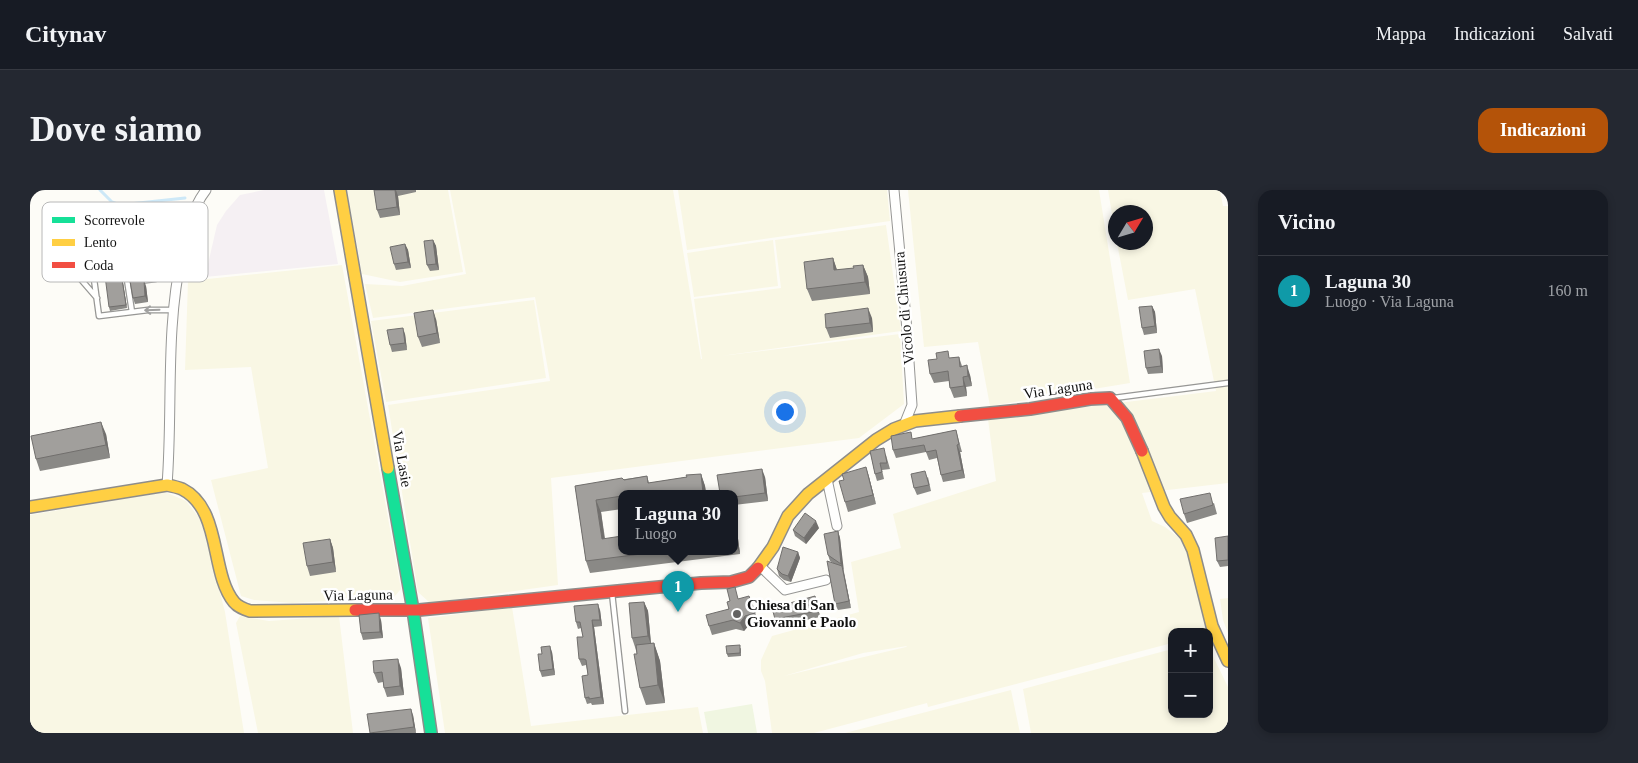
<!DOCTYPE html>
<html lang="it">
<meta charset="utf-8">
<style>
:root{--surface:#171b24;--page:#242831;--text:#f1f3f6;--muted:#9ea1a6;--line:#363941;--accent:#b45309}
body{margin:0;font-family:"Times New Roman",serif;background:var(--page);color:var(--text)}
.controls{position:absolute;right:15px;bottom:15px;display:grid;overflow:hidden;border-radius:10px;box-shadow:0 2px 8px #0003}
.controls button{width:45px;height:45px;display:grid;place-items:center;padding:0;border:0;border-bottom:1px solid var(--line);background:var(--surface);color:var(--text);font:25px sans-serif}
.compass{position:absolute;left:1078px;top:15px;width:45px;height:45px;border-radius:50%;background:var(--surface);box-shadow:0 2px 8px #0003;rotate:52deg}
.you{position:absolute;left:754px;top:221px;width:18px;height:18px;margin:-12px;border:4px solid #fff;border-radius:50%;background:#1a73e8;box-shadow:0 0 0 8px #1a73e833}
.badge{display:grid;place-items:center;width:32px;height:32px;border-radius:50%;background:var(--accent);color:#fff;font-size:16px;font-weight:700}
.pin{position:absolute;translate:-50% -41px;filter:drop-shadow(0 1px 2px #0008)}
.pin::after{content:'';position:absolute;top:26px;width:18px;height:15px;background:inherit;clip-path:polygon(0 0,100% 0,50% 100%)}
.popup{position:absolute;left:588px;top:300px;width:120px;height:65px;box-sizing:border-box;display:grid;place-content:center;border-radius:10px;background:var(--surface);filter:drop-shadow(0 1px 4px #0005);font-size:16px;white-space:nowrap;color:var(--muted)}
.popup b{font-size:19px;color:var(--text)}
.popup::after{content:'';position:absolute;left:50%;top:100%;margin-left:-10px;border:10px solid transparent;border-top-color:var(--surface)}
.list{margin:0;padding:0;list-style:none}
h2{display:flex;justify-content:space-between;align-items:center;height:65px;margin:0;padding:0 20px;font-size:21px}
h2 small{font-size:16px;font-weight:400;color:var(--muted)}
.list li{display:grid;grid-template-columns:32px 1fr auto;gap:15px;align-items:center;box-sizing:border-box;height:70px;padding:0 20px;border-top:1px solid var(--line)}
.list b{display:block;font-size:19px;white-space:nowrap}
.list p{margin:0;font-size:16px;white-space:nowrap;color:var(--muted)}
.list em{font-size:16px;font-style:normal;color:var(--muted)}
.map{position:relative;flex:none;width:1198px;height:543px;overflow:hidden;border-radius:15px}
header{display:flex;align-items:center;gap:30px;box-sizing:border-box;height:70px;padding:0 25px;background:var(--surface);border-bottom:1px solid var(--line)}
header strong{font-size:24px}
nav{display:flex;gap:28px;margin-inline-start:auto;font-size:18px}
.intro{display:flex;align-items:center;justify-content:space-between;box-sizing:border-box;height:120px;padding:0 30px}
h1{margin:0;font-size:35px}
.button{padding:12px 22px;border-radius:15px;background:var(--accent);color:#fff;font-size:18px;font-weight:700}
main{display:flex;gap:30px;padding:0 30px}
aside{flex:1;background:var(--surface);border-radius:15px;box-shadow:0 2px 8px #0003}
.map>svg:first-child{display:block}
.industrial{fill:#f5f0f3}
.farmland{fill:#f9f7e4;fill-rule:evenodd}
.pitch{fill:#f0f6e1}
.lines{fill:none;stroke-linecap:round;stroke-linejoin:round}
.stream{stroke:#cde8f7;stroke-width:3}
.lane-casing{stroke:#979795;stroke-width:7}
.street-casing{stroke:#979795;stroke-width:11}
.fast-casing{stroke:#8e8d8b;stroke-width:14}
.slow-casing{stroke:#8e8d8b;stroke-width:14}
.jam-casing{stroke:#8e8d8b;stroke-width:14}
.lane{stroke:#fffffe;stroke-width:4.5}
.street{stroke:#fffffe;stroke-width:9}
.fast{stroke:#16e098;stroke-width:11}
.slow{stroke:#ffcf43;stroke-width:11}
.jam{stroke:#f24e42;stroke-width:11}
.wall{fill:#8a8986}
.shaded-wall{fill:#716f6d}
.building{fill:#a19f9c;stroke:#716f6d}
.oneway{stroke:#a0a09f}
.poi-dot{fill:#646362;stroke:#fff;stroke-width:2}
.labels{text-anchor:middle;dominant-baseline:central;stroke-width:5;stroke-linejoin:round;paint-order:stroke}
.street-label{font-size:15px;fill:#111;stroke:#fff}
.poi-label{font-size:15px;font-weight:bold;fill:#111;stroke:#fff;text-anchor:start}
.key{fill:#fff;stroke:#b8b8b8;stroke-width:1}
.key-label{font-size:14px;fill:#111}
</style>
<header>
<strong>Citynav</strong>
<nav><a>Mappa</a><a>Indicazioni</a><a>Salvati</a></nav>
</header>
<div class="intro"><h1>Dove siamo</h1><a class="button">Indicazioni</a></div>
<main>
<div class="map">
<svg width="1198" height="543" viewBox="0 0 1198 543">
<rect width="100%" height="100%" fill="#fdfcf7"/>
<path class="industrial" d="M234,0H294L308,74L175,87L187,35L196,21L210,5Z"/>
<path class="farmland" d="M317,0H418L433,82L370,92L332,84Z
M420,0H643L671,169H672L664,109L751,98L745,50L856,35L871,141L691,166L870,144L874,214L829,248L521,288L528,395L400,413L388,402L358,215L520,191L505,107L343,128L335,94L372,96L436,84Z
M648,0H857L860,31L657,60Z
M878,0H1069L1100,193L960,216L948,152L894,157Z
M1078,0H1190L1193,16H1198V293L1112,303L1122,331L1135,337L1157,354L1179,442H1142V453L898,517L897,513L784,543H742L735,491L731,481V470L742,446L829,422L821,372L871,358L863,324L966,291L958,229L1186,201L1165,99L1098,110L1087,53L1116,52V22H1086L1085,42ZM877,456L876,457L754,486L833,463Z
M743,50L748,96L664,107L657,63Z
M312,75L371,399L364,407L262,413L224,410L211,406L181,290L238,278L221,177L155,180L158,91Z
M504,110L516,188L356,212L341,131Z
M135,302L156,311L171,330L195,422L214,543H0V325Z
M1198,408V443L1193,430L1190,409Z
M482,417L501,536L668,517L673,543H415L398,428Z
M210,426L239,431L309,426L323,543H228L206,433Z
M1179,458L1198,497V543H1001L993,499L1142,459V524H1179Z
M981,500L990,543H815Z"/>
<path class="pitch" d="M722,514L727,543H678L674,522Z"/>
<g class="lines">
<path class="stream" d="M70,0L82,12L90,15L155,8"/>
<g class="lane-casing">
<path id="lane" d="M118,41L119,53
M101,42L103,56
M80,46L82,59L92,57
M59,52L69,126L118,120H143
M109,91L125,89L135,76L141,32L159,33
M67,108L48,86L41,45L48,35L137,28L141,32
M102,122L92,57L119,53L125,89
M1084,208L1198,193
M582,403L595,521"/>
</g>
<g class="street-casing">
<path id="street" d="M864,0L876,128L882,215L874,235
M797,289L807,336
M137,295C143,218 135,140 152,64C157,41 162,18 176,0
M730,376L755,400L796,390"/>
</g>
<g class="fast-casing">
<path id="fast" d="M358,278L383,420L401,543"/>
</g>
<g class="slow-casing">
<path id="slow" d="M310,0L358,278
M1112,261L1134,317L1140,327L1156,345L1163,360L1182,436L1198,471
M0,317L137,295C142,296 147,297 152,299C192,319 180,383 204,412C208,417 214,419 220,421L325,420
M728,378L743,357L758,326L778,304L846,250L864,239L885,231L930,226"/>
</g>
<g class="jam-casing">
<path id="jam" d="M930,226L1000,219L1060,209L1080,208L1097,228L1112,261
M325,420H389L671,393L701,392L719,387L728,378"/>
</g>
<use href="#lane" class="lane"/>
<use href="#street" class="street"/>
<use href="#fast" class="fast"/>
<use href="#slow" class="slow"/>
<use href="#jam" class="jam"/>
</g>
<path class="wall" d="M344,0H386V2L368,6L370,25L350,28L347,20Z
M403,50L406,56L409,80L400,81L397,75Z
M375,54L378,60L381,78L366,80L364,74Z
M803,68L807,80L824,78L833,75L838,87L840,104L782,111L777,99Z
M90,76L97,118L80,121L79,117Z
M116,96L118,112L105,114L103,108Z
M1122,116L1125,122L1127,143L1114,145L1112,138Z
M842,128L843,142L800,148L796,138Z
M406,129L410,153L392,157L388,147Z
M375,144L377,160L362,162L360,155Z
M1132,166L1133,183L1118,184L1116,178Z
M929,167L932,176L940,185L942,196L936,197L937,206L924,208L920,198L919,191L904,193L900,184L921,168Z
M926,240L932,262H930L935,288L913,292L911,285L907,268L899,270L896,262L866,268L863,260L883,249Z
M76,244L80,268L10,281L6,269Z
M840,261L856,265L860,279L852,280L854,289L847,291L845,284Z
M836,277L839,287L846,314L818,322L815,312L814,290Z
M671,284L675,296L676,303H592V319L571,322L575,348L592,361H704V332L707,341L710,364L560,383L556,371L545,296L617,286L619,293L657,287Z
M735,287L738,311L704,315V303Z
M898,287L901,301L887,305L884,298Z
M1184,313L1187,324L1157,333L1154,324Z
M789,338L776,354L765,346L763,340Z
M808,341L810,348L813,380L821,418L808,420L805,414L803,373L800,371L798,365Z
M1198,346V376L1190,377L1187,371Z
M300,349L303,358L306,382L280,386L277,376Z
M768,362L770,368L761,392L754,390L749,386L747,379Z
M785,406L787,412L790,427L748,436L745,429Z
M709,409L723,415L728,432L719,435L714,441L706,439L682,445L679,436Z
M614,412L618,421L621,453H624L630,471L635,513L616,515L610,498L607,464L605,457L602,448Z
M570,420L572,436L564,437L574,514L562,515L561,513L557,514L555,508L558,485L556,475L552,476L549,469L553,447L551,438L548,439L546,432Z
M351,430L353,448L333,450L331,443Z
M711,458V466L698,467L697,464Z
M522,462L525,485L512,487L510,481L512,464Z
M371,478L374,505L357,507L354,498L353,492L348,493L344,483Z
M383,525L386,543H340Z"/>
<path class="shaded-wall" d="M365,0H366L368,6L370,25L367,17Z
M403,50L406,56L409,80L406,74Z
M375,54L378,60L381,78L378,72Z
M803,68L807,80H804Z
M833,75L838,87L840,104L835,92Z
M90,76L91,80L97,118L96,115Z
M114,90L116,96L118,112L115,106Z
M1122,116L1125,122L1127,143L1125,136Z
M838,118L842,128L843,142L840,133Z
M403,120L406,129L410,153L407,143Z
M373,138L375,144L377,160L375,153Z
M1129,159L1132,166L1133,183L1131,176Z
M937,175L940,185L942,196L938,186Z
M933,187L936,197L937,206L934,196Z
M71,232L76,244L80,268L76,255Z
M927,255L930,262L935,288L932,280Z
M836,277L839,287L846,314L843,305Z
M732,279L735,287L738,311L735,303Z
M671,284L675,296L676,303H673Z
M566,310L571,322L576,361L572,349Z
M786,331L789,338L776,354L774,348Z
M704,332L707,341L710,364L705,352Z
M808,341L810,348L814,381L811,374Z
M300,349L303,358L306,382L303,372Z
M768,362L770,368L761,392L758,386Z
M812,376L814,382L821,418L819,411Z
M785,406L787,412L790,427L788,421Z
M614,412L618,421L621,455L618,446Z
M568,414L570,420L572,436L570,430Z
M349,423L351,430L353,448L350,442Z
M715,426L719,435L714,441L710,433Z
M562,430L564,437L574,514L571,507Z
M624,453L630,471L635,513L628,495Z
M520,456L522,462L525,485L523,479Z
M368,469L371,478L374,505L370,496Z
M381,519L383,525L386,543L384,537Z"/>
<path class="building" d="M344,0H365L367,17L347,20Z
M403,50L406,74L397,75L394,51Z
M375,54L378,72L364,74L360,57Z
M803,68L804,80L824,78L823,76L833,75L835,92L777,99L774,72Z
M90,76L96,115L79,117L74,78Z
M114,90L115,106L103,108L100,91Z
M1122,116L1125,136L1112,138L1109,117Z
M838,118L840,133L796,138L795,124Z
M403,120L407,143L388,147L384,123Z
M373,138L375,153L360,155L357,140Z
M1129,159L1131,176L1116,178L1114,161Z
M918,161L919,168L929,167L930,177L937,175L938,186L933,187L934,196L920,198L918,181L900,184L898,170L907,169L906,163Z
M71,232L76,255L6,269L1,246Z
M926,240L929,254L927,255L932,280L911,285L906,260L896,262L894,255L863,260L861,246L881,242L882,249Z
M854,258L857,273H850L852,282L845,284L840,261Z
M836,277L843,305L815,312L809,291L814,290L812,284Z
M732,279L735,303L704,307V303H690L687,285Z
M895,281L899,295L884,298L881,284Z
M671,284L673,303H592V306L566,310L572,349L592,346V361H635L556,371L545,296L592,288L594,290L617,286L618,293L657,287L656,285Z
M1180,303L1183,315L1154,324L1150,309Z
M775,323L786,331L774,348L763,340Z
M808,341L811,374L798,365L794,344Z
M1198,346V370L1187,371L1185,348Z
M300,349L303,372L277,376L273,353Z
M753,357L768,362L758,386L752,384L747,379Z
M797,371L812,376L819,411L805,414Z
M705,397L708,409L719,406L725,423L715,426L710,433L703,430L679,436L676,425L699,419L697,412L700,411L697,399Z
M785,406L788,421L745,429L742,418Z
M614,412L618,446L602,448L599,413Z
M568,414L570,430H562L571,507L559,509V507L555,508L552,486L558,485L556,470L554,469H549L547,447H553L550,432H546L544,416Z
M349,423L350,442L331,443L329,425Z
M624,453L628,495L610,498L604,464H607L606,455Z
M710,455V463L697,464L696,456Z
M520,456L523,479L510,481L508,464H512L511,457Z
M368,469L370,496L354,498L352,482L344,483L343,471Z
M381,519L384,537L340,543L337,524Z"/>
<defs><path id="oneway-shaft" d="M-6 0H5M1.5-3L5.5 0L1.5 3" fill="none" stroke-width="1.6" stroke-linecap="round" stroke-linejoin="round" transform="scale(1.25)"/></defs>
<use class="oneway" href="#oneway-shaft" transform="translate(122 120) rotate(178)"/>
<circle class="poi-dot" cx="707" cy="424" r="5"/>
<g class="labels">
<g class="street-label">
<text transform="translate(874 118) rotate(-95)">Vicolo di Chiusura</text>
<text transform="translate(1028 199) rotate(-8)">Via Laguna</text>
<text transform="translate(372 269) rotate(80)">Via Lasie</text>
<text transform="translate(328 405) rotate(-1)">Via Laguna</text>
</g>
<g class="poi-label">
<text x="717" y="415">Chiesa di San<tspan x="717" dy="17">Giovanni e Paolo</tspan></text>
</g>
</g>
<rect x="12" y="12" width="166" height="80" rx="8" class="key"/>
<rect x="22" y="27" width="23" height="6" fill="#16e098"/>
<rect x="22" y="49" width="23" height="7" fill="#ffcf43"/>
<rect x="22" y="72" width="23" height="6" fill="#f24e42"/>
<g class="key-label">
<text x="54" y="35">Scorrevole</text>
<text x="54" y="57">Lento</text>
<text x="54" y="80">Coda</text>
</g>
</svg>
<div class="controls">
<button>+</button>
<button>−</button>
</div>
<svg class="compass" viewBox="-18 -18 36 36"><path d="M0-13l5 13h-10z" fill="#e53935"/><path d="M0 13l5-13h-10z" fill="#9ea1a6"/></svg>
<div class="you"></div>
<div class="pin badge" style="left:648px;top:422px;background:#0f9aa8">1</div>
<div class="popup"><b>Laguna 30</b>Luogo</div>
</div>
<aside>
<h2>Vicino<small></small></h2>
<ul class="list">
<li><span class="badge" style="background:#0f9aa8">1</span><div><b>Laguna 30</b><p>Luogo · Via Laguna</p></div><em>160 m</em></li>
</ul>
</aside>
</main>
